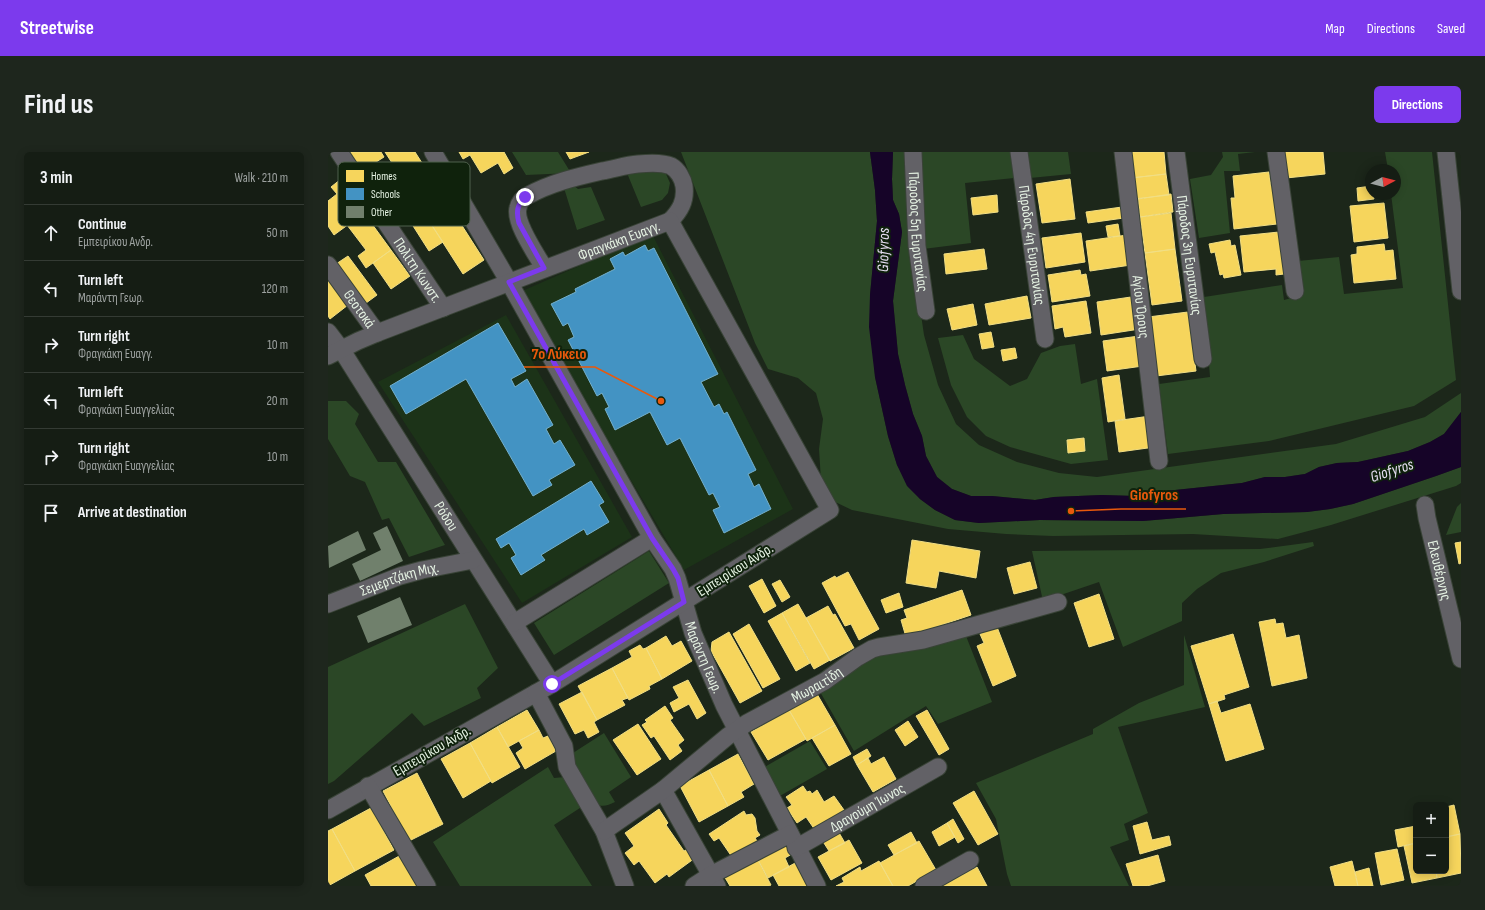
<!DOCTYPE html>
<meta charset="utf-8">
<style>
:root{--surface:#151d14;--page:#1e261d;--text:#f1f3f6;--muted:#9da2a0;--line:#343b34;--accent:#7c3aed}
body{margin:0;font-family:"Sofia Sans Condensed",sans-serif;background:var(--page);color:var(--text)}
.controls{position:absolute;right:12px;bottom:12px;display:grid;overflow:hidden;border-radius:6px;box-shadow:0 2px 10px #0003}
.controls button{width:36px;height:36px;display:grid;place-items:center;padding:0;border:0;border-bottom:1px solid var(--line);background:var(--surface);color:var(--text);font:20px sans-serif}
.compass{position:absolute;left:1037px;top:12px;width:36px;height:36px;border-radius:50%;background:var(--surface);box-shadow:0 2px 10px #0003;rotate:83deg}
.stop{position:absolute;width:12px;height:12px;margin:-9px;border:3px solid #7c3aed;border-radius:50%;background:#fff}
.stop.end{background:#7c3aed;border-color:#fff;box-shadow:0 1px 4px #0008}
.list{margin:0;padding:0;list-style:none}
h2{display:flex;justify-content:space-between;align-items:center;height:52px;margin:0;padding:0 16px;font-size:17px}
h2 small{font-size:13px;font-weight:400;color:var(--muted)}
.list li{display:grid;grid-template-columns:26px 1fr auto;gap:12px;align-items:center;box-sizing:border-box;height:56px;padding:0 16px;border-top:1px solid var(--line)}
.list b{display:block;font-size:15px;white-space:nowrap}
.list p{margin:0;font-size:13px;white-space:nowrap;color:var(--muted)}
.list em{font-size:13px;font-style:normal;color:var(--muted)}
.icon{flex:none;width:22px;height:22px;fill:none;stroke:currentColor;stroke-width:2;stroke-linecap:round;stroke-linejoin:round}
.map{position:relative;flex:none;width:1133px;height:734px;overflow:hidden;border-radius:6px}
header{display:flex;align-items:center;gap:24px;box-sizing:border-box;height:56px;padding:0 20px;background:var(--accent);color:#fff}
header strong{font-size:19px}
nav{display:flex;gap:22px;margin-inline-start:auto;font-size:14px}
.intro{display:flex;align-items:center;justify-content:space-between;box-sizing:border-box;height:96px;padding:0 24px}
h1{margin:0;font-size:28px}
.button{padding:10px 18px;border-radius:6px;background:var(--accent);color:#fff;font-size:14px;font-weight:700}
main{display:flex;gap:24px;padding:0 24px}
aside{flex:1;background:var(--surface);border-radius:6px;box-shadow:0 2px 10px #0003}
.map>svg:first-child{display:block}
.built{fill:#1c3318}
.green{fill:#2b4726}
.water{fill:#160428}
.homes{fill:#f6d55c;stroke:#f1de84}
.schools{fill:#4393c3;stroke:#74b0cd}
.building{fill:#70806c}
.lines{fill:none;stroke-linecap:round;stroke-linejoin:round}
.street-casing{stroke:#394337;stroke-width:19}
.street{stroke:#626166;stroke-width:17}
.route{stroke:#7c3aed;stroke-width:5}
.labels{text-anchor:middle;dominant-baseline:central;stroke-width:4;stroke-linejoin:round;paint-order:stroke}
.street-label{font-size:15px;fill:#e5f2e3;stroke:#0f220c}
.water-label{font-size:16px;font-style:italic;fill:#e6def2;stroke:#0f220c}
.key{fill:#0f220c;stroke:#4f604c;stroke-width:1}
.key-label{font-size:11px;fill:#e5f2e3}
.leader{fill:none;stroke:#e8590c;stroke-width:1.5}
.callout-dot{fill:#e8590c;stroke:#0f220c;stroke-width:1.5}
.callout-label{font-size:16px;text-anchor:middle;font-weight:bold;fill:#e8590c;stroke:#0f220c;stroke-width:4;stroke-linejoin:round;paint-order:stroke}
</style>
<header>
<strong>Streetwise</strong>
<nav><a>Map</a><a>Directions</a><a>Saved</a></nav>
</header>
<div class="intro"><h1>Find us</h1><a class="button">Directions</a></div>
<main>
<aside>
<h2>3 min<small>Walk · 210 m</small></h2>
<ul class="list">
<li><svg class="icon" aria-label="ahead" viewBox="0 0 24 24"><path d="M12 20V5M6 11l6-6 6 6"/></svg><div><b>Continue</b><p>Εμπειρίκου Ανδρ.</p></div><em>50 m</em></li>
<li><svg class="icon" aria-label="left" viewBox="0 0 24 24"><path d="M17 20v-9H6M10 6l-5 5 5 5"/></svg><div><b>Turn left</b><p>Μαράντη Γεωρ.</p></div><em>120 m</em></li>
<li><svg class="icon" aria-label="right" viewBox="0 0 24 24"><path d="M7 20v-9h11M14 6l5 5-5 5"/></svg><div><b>Turn right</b><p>Φραγκάκη Ευαγγ.</p></div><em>10 m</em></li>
<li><svg class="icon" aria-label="left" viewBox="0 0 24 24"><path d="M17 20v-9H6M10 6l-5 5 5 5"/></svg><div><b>Turn left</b><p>Φραγκάκη Ευαγγελίας</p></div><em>20 m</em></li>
<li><svg class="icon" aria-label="right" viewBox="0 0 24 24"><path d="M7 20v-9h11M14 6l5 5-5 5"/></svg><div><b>Turn right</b><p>Φραγκάκη Ευαγγελίας</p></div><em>10 m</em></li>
<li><svg class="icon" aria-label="arrive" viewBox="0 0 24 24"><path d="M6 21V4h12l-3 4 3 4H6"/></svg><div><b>Arrive at destination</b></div></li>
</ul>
</aside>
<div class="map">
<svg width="1133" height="734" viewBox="0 0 1133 734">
<rect width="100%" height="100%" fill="#1c271a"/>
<path class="built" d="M324,82L465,357L356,418L192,140Z
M178,163L304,385L194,451L50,230Z"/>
<path class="green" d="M184,0H230L243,21L198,23Z
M353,0H542L547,38L549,69L542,143L547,225L560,284L569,313L592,347L607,358L627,368L651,371L712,368L815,369L895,362L979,360L1002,357L1025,352L1108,324L1133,315V331L1128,334L1003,373L950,387L865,382L725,384L678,382L620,377L524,358L503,348L493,328L491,297L495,267L488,241L470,226L440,217L427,191Z
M565,0H580L586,115L596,183L610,233L628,272L651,293L689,310L731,321L769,325L1008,292L1097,265L1133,241V260L1116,282L1102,290L1080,299L1030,310L1009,311L991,315L977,322L957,325H937L914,331L828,340L807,344L774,343L726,345L707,348L664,344H643L624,337L609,325L598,304L594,284L585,262L577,233L570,202L565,149L574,80L571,62L565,48L564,27Z
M592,0H683L686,26L637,31L643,91L595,97Z
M699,0H740L743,22L702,26Z
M894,0H927L910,2L912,19H896L902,81L871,86L862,27L883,23L895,5Z
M1057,0H1104L1128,228L1086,254L941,289L840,302L831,232L882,225L876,145L954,133L956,148L974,143L970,109L1011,105L1016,142L1075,136L1063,42H1067V18H1060Z
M329,17L338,22L342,31L340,41L334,48L313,55L299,21Z
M245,33L250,37L263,35L277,68L249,78L236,36Z
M635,183L646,207L682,234L699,227L713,201L732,194L747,192L753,232L769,227L780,308L743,312L682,295L658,284L639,265L623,233L610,186Z
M0,249H18L31,262L27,272L50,310H68L117,393L81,405L61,366L54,368L37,330L22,324L0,287Z
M1133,351V380L1118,383L1129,355Z
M985,390L986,394L936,410L893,421L869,437L854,451V469L795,495L771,430L715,449L704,399L932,397Z
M321,399L341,431L226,503L206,471Z
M137,452L170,516L149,536L153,546L96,574L84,561L6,629L0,632V515Z
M856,483L877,555L790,575L820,661L796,672L801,688L782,695L801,734H683L679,722L668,667L648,631L765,582V577L811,551L856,533Z
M638,484L664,550L610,572L598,554L526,599L491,538L552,501L561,498L580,499Z
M276,581L303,625L281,640L287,650C279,654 275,655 266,652L242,609L243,603L248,599Z
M482,589L499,617L450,645L433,617Z
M220,615L226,626L237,625L258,652L226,673L264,734H132L105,690Z"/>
<path class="water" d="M542,0H565L564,27L565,48L571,62L574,80L565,149L570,202L577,233L585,262L594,284L598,304L609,325L624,337L643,344H664L707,348L726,345L774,343L807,344L828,340L914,331L937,325H957L977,322L991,315L1009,311L1030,310L1080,299L1102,290L1116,282L1133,260V315L1108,324L1025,352L1002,357L979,360L895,362L815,369L712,368L651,371L627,368L607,358L592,347L579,334L569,313L560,284L547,225L541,175L542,143L549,69L547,38Z"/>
<path class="homes" d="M17,0H53L56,5L34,19L32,16L29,18Z
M57,0H87L156,108L135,122Z
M131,0H176L185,16L176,22L170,11L153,21L142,3L135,7Z
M238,0H261L242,7Z
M800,0H836L838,22L803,26Z
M955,0H995L997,22L958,26Z
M941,20L943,34H945L949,72L906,77L903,46H907L905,24Z
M838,22L841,43L806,47L803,26Z
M13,27L25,44L23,46L27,52L29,50L36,61L6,83L0,74V49L9,42L3,35Z
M742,27L747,67L714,71L708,32Z
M1043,34V42H1045L1046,47L1030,49L1029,36Z
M843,42L845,60L812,65L810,47Z
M669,43L670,60L645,63L643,46Z
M1056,51L1060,86L1026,90L1022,54Z
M794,55L796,66L760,71L758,60Z
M93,57L115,90L101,99L80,66Z
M36,61L63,98L38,116L30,104L38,98L19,73Z
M843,61L847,97L817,101L812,65Z
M790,72L792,84L780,85L778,74Z
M951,80L956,122L948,123V117L916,120L912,84Z
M753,81L757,110L718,116L714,86Z
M799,83L803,113L762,119L758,89Z
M902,88L903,94L907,93L913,123L896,126L895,122L892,123L887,100L883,101L881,92Z
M1056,92L1057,99L1065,98L1068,127L1026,131L1023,103L1029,102V95Z
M656,97L659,117L618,122L616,102Z
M847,97L854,149L824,153L817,101Z
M63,98L82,124L63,137L45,111Z
M20,104L49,143L34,154L5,114Z
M752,118L753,123L758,122L762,144L724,150L720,123Z
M0,127L20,153L2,167L0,164Z
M699,144L703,166L661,173L657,152Z
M803,145L804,155H809L812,177L773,183L769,150Z
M758,149L763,181L737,185L735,175L727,177L724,154Z
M645,152L649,173L624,178L619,157Z
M860,160L868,219L828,224L820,165Z
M663,180L666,195L654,197L651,182Z
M811,184L815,214L779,219L775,189Z
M687,196L689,206L675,209L673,198Z
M791,223L797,267L780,270L774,226Z
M822,264L827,295L791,300L787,269Z
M756,286L757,299L740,301L739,288Z
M584,388L652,399L648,426L611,419L608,436L578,431Z
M1133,390V411L1131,412L1127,391Z
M702,410L709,436L686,442L679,416Z
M520,420L551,477L531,488L523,472L517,474L494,431L507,424L508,426Z
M434,427L448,454L436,461L421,434Z
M452,428L462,445L454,450L444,432Z
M634,438L643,463L578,485L573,468L579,466L576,458Z
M571,441L575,455L558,461L553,448Z
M771,442L786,487L761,495L746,451Z
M470,452L502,508L486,517L454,461Z
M500,454L505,463L507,462L526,496L502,509L478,466Z
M454,461L482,511L468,519L440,469Z
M947,467L948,472L955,471L958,486L971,483L979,526L944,534L931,470Z
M421,472L452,527L435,536L405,482Z
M669,475L688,524L665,534L649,494L656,491L652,482Z
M401,480L434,539L412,551L383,499L384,490Z
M905,482L921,535L896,543L897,547L881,552L863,494Z
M338,484L344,494L353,489L364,509L334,527L318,496Z
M312,493L315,497L318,496L334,527L321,534L322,537L301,548L284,516L304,505L301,499Z
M284,516L300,546L294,548L297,553L269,568L250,534Z
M360,528L378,561L369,567L361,552L346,560L342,551L351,546L345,535Z
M254,540L269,568L266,570L271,580L260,586L256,578L247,582L231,552Z
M489,542L507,573L479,589L461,558Z
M889,549L893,561L922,552L936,597L898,609L881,552Z
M337,554L345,566L342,568L356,588L350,593L354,599L342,608L326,584L323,586L314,573L319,570L317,568Z
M199,558L211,578L180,595L169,575Z
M461,558L478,587L440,608L423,580Z
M599,558L621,597L611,603L588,564Z
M580,569L590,585L577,594L567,578Z
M310,572L333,607L309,623L285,588Z
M507,573L523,602L501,614L484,586Z
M169,575L192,615L164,631L142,591Z
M211,578L215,586L220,584L228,599L197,617L188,601L195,596L191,589Z
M142,591L163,629L135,646L113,607Z
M539,597L543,604L529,613L525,605Z
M410,602L426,632L413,640L416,645L400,654L381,618Z
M556,605L568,627L545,640L529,613L540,606L543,612Z
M381,618L400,654L371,670L352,634Z
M89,621L115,672L81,689L55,639Z
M475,634L479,640L482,639L484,642L489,638L496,650L506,644L516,658L487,678L478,665L469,671L459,656L464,653L458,645Z
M646,639L670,682L650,693L625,651Z
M1126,653L1132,682L1118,685V655Z
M43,656L66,698L27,719L4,677Z
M331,657L340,671L338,673L356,699L360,697L367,706L341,725L339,722L327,731L311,709L306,713L297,701L306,694L297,681Z
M416,659L418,663L424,662L427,666L429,679L432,683L427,686L429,689L404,705L391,686L386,689L381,682Z
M625,667L636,687L630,691L619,671Z
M819,670L824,688L841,684L843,693L812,702L805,674Z
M619,671L627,685L611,694L604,680Z
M1088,674V691L1070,695L1067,678Z
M4,677L27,719L0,734V679Z
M510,679L517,691L501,699L494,688Z
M583,680L589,691L566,703L560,693Z
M1132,682L1133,721L1109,726L1108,719H1118V685Z
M521,688L534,711L503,728L490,705Z
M591,689L608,718L580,734H565L552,711Z
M458,691L464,702L457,706L461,715L440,726L429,706Z
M1088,691V719H1108L1109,726L1084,731L1076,694Z
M1069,697L1076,728L1053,733L1047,701Z
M73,703L90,734H43L37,723Z
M830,703L837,729L819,734H805L798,712Z
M429,706L443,733L441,734H402L396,724Z
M551,709L565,734H508L516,730L514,726L532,715L533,719Z
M1024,709L1030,734H1007L1002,715Z
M469,710L482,734H451L445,723Z
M649,715L659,734H614Z
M1041,716L1045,734H1030L1027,720Z"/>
<path class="schools" d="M317,93L320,99L326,96L390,222L373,230L386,255L391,252L396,262L399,260L428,318L420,322L426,335L431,332L443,357L396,381L385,358L392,355L385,341L381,343L352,286L339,293L322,260L287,278L277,257L281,255L274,241L269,244L240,188L246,185L240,171L235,174L223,152L248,140L247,137L287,117L282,107L295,100L297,104Z
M170,171L198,219L183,227L187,235L199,227L225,273L218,277L226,292L232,288L247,313L221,328L224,333L205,344L138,227L78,262L62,234Z
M263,329L276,350L271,353L281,370L259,383L256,377L213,403L217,408L193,423L183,406L188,403L181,391L173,396L168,387Z"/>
<path class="building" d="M59,374L75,409L32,429L24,412L53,398L45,381Z
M30,379L38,398L1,416L0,394Z
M72,445L84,473L40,491L29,464Z"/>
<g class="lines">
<g class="street-casing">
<g id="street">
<path id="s1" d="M11,0L115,156"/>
<path id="s2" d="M105,0L181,130L324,386L345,417L349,426L365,481L396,553L489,734"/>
<path id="s3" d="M585,0L589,94L598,159"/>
<path id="s4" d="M691,0L717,187"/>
<path id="s5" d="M795,0L831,309"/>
<path id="s6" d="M848,0L875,207"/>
<path d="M948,0L967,139"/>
<path d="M1118,0L1133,139"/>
<path id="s7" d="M0,113L49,181"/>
<path d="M216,116C209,103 186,71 190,56C191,51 195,46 199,44C222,31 248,25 274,19C286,17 298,13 310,12C320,11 334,10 343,14C350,18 355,27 356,34C358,49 352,59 342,69"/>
<path id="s8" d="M0,180L13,197L224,532"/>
<path id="s9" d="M0,204L30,189L49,181L342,69L502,358L224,532L0,658"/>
<path id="s10" d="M1097,353L1099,366L1133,507"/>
<path id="s11" d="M0,452L72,424L94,418L145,408"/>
<path d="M186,471L324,386"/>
<path d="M208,541L236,594L239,615L276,679L297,734"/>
<path d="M40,634L99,734"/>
<path d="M335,638L389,734"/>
<path id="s12" d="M276,679L335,638L400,584L419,571L497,529L530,505L544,497L551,495L595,488L730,450"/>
<path id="s13" d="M468,696L610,615"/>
<path d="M366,734L383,723L462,682"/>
<path d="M596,734L642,708"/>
</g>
</g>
<use href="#street" class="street"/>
</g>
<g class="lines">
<path class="route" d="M197,45C189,53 188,60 191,71L216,116L181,130L324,386L345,417L350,426L356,450L224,532"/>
</g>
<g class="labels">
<g class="street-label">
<text stroke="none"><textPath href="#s3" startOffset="80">Πάροδος 5η Ευρυτανίας</textPath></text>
<text stroke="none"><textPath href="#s9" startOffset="313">Φραγκάκη Ευαγγ.</textPath></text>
<text stroke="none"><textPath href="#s4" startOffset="94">Πάροδος 4η Ευρυτανίας</textPath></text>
<text stroke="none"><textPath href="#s6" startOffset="104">Πάροδος 3η Ευρυτανίας</textPath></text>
<text stroke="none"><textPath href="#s1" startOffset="142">Πολίτη Κωνστ.</textPath></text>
<text stroke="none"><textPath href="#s5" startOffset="156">Αγίου Όρους</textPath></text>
<text stroke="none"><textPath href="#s7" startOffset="54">Θεοτοκά</textPath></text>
<text stroke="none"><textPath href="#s8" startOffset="219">Ρόδου</textPath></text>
<text transform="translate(407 418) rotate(-32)">Εμπειρίκου Ανδρ.</text>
<text stroke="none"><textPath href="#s10" startOffset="67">Ελευθέρνης</textPath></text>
<text stroke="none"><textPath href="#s11" startOffset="76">Σεμερτζάκη Μιχ.</textPath></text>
<text stroke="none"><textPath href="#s2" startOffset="575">Μαράντη Γεωρ.</textPath></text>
<text stroke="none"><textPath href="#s12" startOffset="259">Μωραιτίδη</textPath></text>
<text transform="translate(104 599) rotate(-30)">Εμπειρίκου Ανδρ.</text>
<text stroke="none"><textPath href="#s13" startOffset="82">Δραγούμη Ίωνος</textPath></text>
</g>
<g class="water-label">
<text transform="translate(556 98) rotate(-89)">Giofyros</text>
<text transform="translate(1064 319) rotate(-18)">Giofyros</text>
</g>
</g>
<rect x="10" y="10" width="132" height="64" rx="6" class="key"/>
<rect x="18" y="18" width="18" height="12" fill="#f6d55c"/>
<rect x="18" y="36" width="18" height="12" fill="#4393c3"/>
<rect x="18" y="54" width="18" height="12" fill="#70806c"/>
<g class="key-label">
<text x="43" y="28">Homes</text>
<text x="43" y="46">Schools</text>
<text x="43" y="64">Other</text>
</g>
<path class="leader" d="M333 249L267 215H196M743 359L793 357H858"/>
<g class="callout-dot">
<circle cx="333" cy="249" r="4"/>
<circle cx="743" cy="359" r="4"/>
</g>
<g class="callout-label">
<text x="231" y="207">7o Λύκειο</text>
<text x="826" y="348">Giofyros</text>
</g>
</svg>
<div class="controls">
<button>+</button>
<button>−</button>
</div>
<svg class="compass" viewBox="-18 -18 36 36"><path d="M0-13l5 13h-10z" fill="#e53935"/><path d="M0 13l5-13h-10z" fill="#9da2a0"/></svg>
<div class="stop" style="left:224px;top:532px"></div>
<div class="stop end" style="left:197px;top:45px"></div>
</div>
</main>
